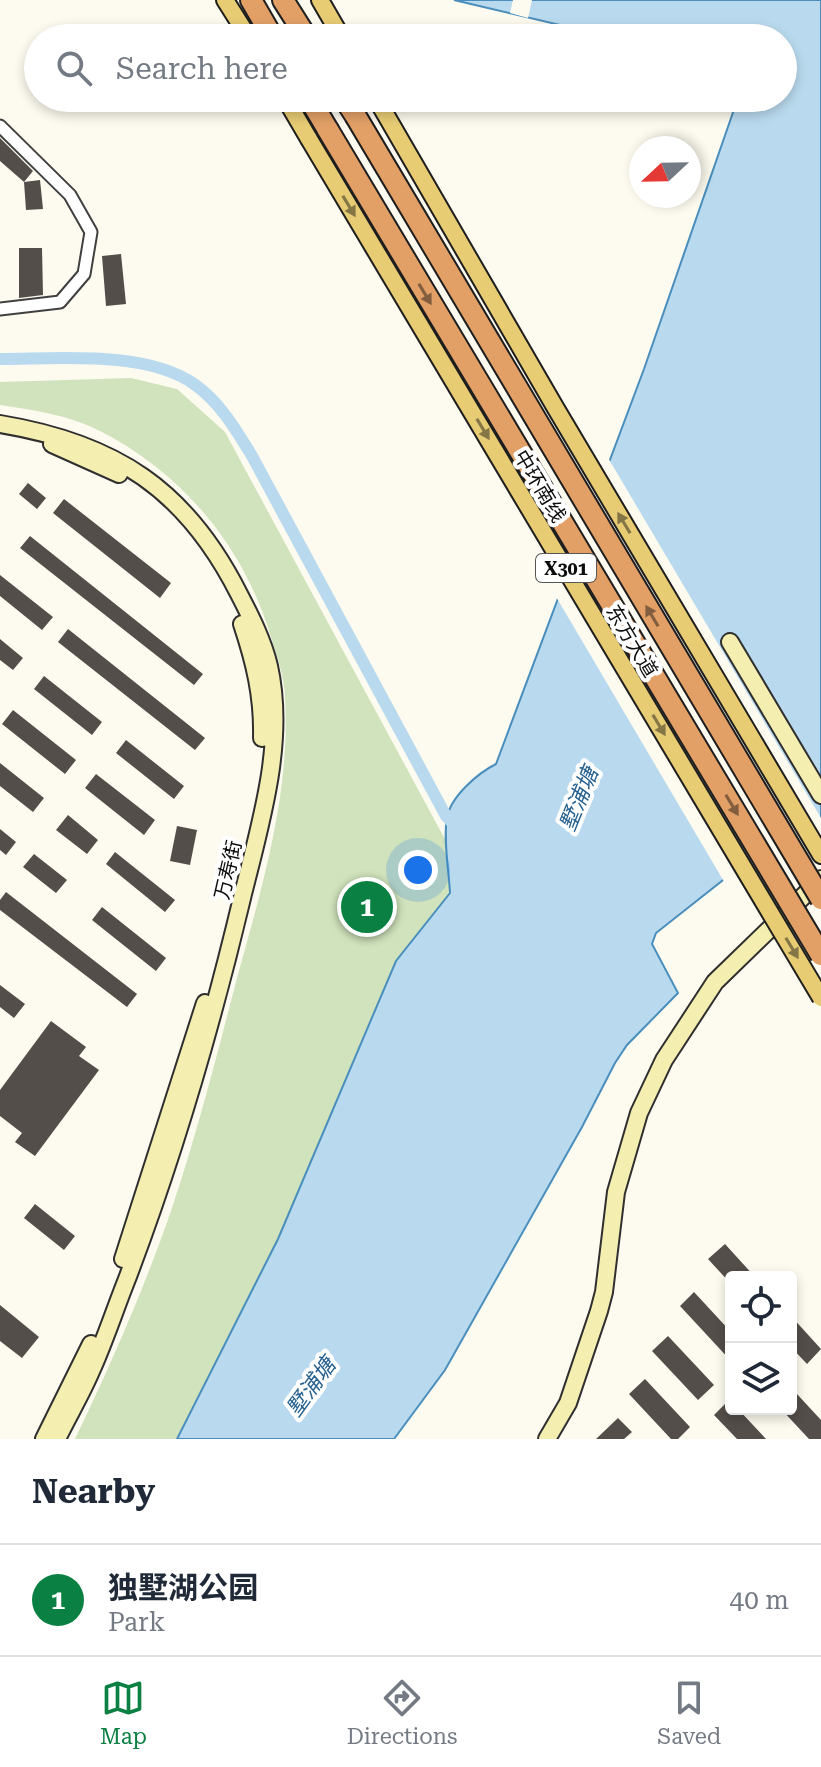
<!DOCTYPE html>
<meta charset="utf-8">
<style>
:root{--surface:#fff;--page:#f2f2f3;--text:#1f2937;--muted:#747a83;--line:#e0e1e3;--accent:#0b8043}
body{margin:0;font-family:"Roboto Serif","Noto Sans SC",serif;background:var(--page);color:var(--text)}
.controls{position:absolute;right:24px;bottom:24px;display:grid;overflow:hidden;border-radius:8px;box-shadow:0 4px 12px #0003}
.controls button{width:72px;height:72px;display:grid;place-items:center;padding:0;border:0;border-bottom:2px solid var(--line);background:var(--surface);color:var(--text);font:40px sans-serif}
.compass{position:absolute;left:629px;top:136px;width:72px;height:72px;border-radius:50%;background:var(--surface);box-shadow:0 4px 12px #0003;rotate:248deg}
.you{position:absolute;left:418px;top:870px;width:28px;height:28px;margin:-20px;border:6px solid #fff;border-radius:50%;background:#1a73e8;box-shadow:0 0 0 12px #1a73e833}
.badge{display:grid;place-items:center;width:52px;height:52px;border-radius:50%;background:var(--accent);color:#fff;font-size:26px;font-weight:700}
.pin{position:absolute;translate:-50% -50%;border:4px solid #fff;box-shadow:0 2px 8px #0006}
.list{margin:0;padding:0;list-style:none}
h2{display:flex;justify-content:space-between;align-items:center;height:104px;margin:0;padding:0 32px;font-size:34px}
h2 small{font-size:26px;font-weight:400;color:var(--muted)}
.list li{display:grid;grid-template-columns:52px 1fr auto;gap:24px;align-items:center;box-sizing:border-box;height:112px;padding:0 32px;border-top:2px solid var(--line)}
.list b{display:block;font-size:30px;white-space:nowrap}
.list p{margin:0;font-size:26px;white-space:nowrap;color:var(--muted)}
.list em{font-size:26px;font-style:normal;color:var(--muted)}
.icon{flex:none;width:44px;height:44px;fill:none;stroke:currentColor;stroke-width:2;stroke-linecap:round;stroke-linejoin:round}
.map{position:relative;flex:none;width:821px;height:1439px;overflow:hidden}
.search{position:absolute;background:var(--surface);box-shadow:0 4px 12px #0003;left:24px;right:24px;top:24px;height:88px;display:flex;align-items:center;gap:20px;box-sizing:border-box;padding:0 28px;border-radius:44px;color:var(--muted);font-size:30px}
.sheet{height:216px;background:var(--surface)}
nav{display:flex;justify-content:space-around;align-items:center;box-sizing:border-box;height:112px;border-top:2px solid var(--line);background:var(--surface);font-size:22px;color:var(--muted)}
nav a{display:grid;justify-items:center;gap:4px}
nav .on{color:var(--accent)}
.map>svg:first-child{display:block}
.green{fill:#d0e3bc}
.water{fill:#b9daee;stroke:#498ebc;stroke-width:2}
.pier{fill:#fdfaef}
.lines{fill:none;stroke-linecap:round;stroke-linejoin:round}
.canal{stroke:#b9daee;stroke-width:12}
.building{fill:#544e4a}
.street-casing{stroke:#404040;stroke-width:15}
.secondary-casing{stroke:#2f2f2f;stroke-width:20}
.primary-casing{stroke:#1e1e1e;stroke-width:20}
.highway-casing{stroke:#1e1e1e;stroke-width:24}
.street{stroke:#fff;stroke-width:11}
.secondary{stroke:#f5eeb1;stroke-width:16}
.primary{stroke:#e7cc74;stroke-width:16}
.highway{stroke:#e2a067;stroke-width:20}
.primary-bridge-casing{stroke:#1e1e1e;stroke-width:20;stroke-linecap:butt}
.highway-bridge-casing{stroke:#1e1e1e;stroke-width:24;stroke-linecap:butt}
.primary-bridge{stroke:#e7cc74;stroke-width:16}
.highway-bridge{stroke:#e2a067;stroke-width:20}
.oneway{fill:#857646}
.oneway2{fill:#825e3e}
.labels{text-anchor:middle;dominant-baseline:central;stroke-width:8;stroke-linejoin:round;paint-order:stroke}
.shield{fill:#fff;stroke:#565656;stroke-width:2}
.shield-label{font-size:18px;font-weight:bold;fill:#0d0d0d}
.street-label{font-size:20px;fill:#0d0d0d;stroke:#fff}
.water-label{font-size:22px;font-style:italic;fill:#26618f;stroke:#fff}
</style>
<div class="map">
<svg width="821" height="1439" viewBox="0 0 821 1439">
<rect width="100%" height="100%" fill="#fdfaef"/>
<path class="green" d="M131,378L177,389L225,432L447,843L472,872L221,1439H75C111,1364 145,1287 172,1208C197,1133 217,1055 237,978C262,887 291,792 285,696C284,676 277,656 271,637C244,547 184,474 100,431C69,415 34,410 0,405V382Z"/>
<path class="water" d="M454,0H821V835L778,790L732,816L742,865L656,933L652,944L678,993L627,1045L615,1063L582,1127L445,1370L394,1439H177L278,1239L396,961L450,893C449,871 443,839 447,818C450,797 478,773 496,764L644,369L738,98H783V38H615Z"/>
<path class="pier" d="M513,0H532L528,18L510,13Z
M607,456L821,818V842L811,855L806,853L776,795L736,818L746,865L726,885L555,595Z"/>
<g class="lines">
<path class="canal" d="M0,359C57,359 146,350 194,384C220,402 236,430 252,456L446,816L457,828"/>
</g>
<path class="building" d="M0,138L33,171L24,182L0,161Z
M40,180L43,209L26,210L24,182Z
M19,248H42L43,295L19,298Z
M121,254L126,304L106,306L102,256Z
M28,483L46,498L37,509L19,494Z
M64,499L171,583L160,598L53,513Z
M30,536L203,674L194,685L20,548Z
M0,575L53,617L42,630L0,596Z
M68,629L205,738L195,750L58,642Z
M0,639L23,658L13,670L0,660Z
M44,676L102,722L92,735L34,689Z
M13,710L76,760L65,774L2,724Z
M126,740L184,786L174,799L116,753Z
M0,763L44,798L33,812L0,786Z
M96,774L155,820L144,835L85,788Z
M68,815L98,840L87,854L56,830Z
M177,826L197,830L190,865L170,861Z
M0,829L16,842L6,855L0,850Z
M115,852L175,900L165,912L106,864Z
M34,854L67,880L56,893L23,867Z
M6,892L137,994L127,1007L0,910V900Z
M102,907L166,958L156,971L92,920Z
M0,985L25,1004L14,1018L0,1007Z
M51,1021L86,1047L79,1056L99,1070L35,1156L15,1142L22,1133L0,1116V1090Z
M35,1204L75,1236L64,1250L24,1218Z
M725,1244L755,1277H731V1284L708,1259Z
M694,1292L731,1332V1361L680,1306Z
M0,1305L39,1337L22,1358L0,1341Z
M791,1316L821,1349L807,1364L791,1347Z
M668,1336L714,1385L698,1400L652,1351Z
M645,1379L690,1427L678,1439H671L629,1394Z
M796,1393L821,1420V1439H809L781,1409H791V1398Z
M731,1398V1409H738L766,1439H737L714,1415Z
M618,1418L632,1432L624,1439H596Z"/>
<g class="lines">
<g class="street-casing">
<path id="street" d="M0,126L70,195L91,232L84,274L60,302L0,309"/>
</g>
<g class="secondary-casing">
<path id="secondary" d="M0,424C115,443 186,489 239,594C251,617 263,641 269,666C286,742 260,825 242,898C211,1028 174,1155 127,1279C115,1309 105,1340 92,1369C82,1393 68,1416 57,1439
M52,444L119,474
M242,624C255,663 263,697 262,738
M730,642L821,795
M123,1259L205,1003
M44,1439L91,1344
M547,1439L568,1403L599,1311L604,1292L616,1192L639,1113L664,1060L715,982L821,879"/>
</g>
<g class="primary-casing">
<path id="primary" d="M225,0L249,38
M320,0L342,38
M285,98L309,139
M376,98L555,407L821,855"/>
</g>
<g class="highway-casing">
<path id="highway" d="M251,0L273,38
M283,0L307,38
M309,98L328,130
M344,98L355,115"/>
</g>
<use href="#street" class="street"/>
<use href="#secondary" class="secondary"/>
<use href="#primary" class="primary"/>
<use href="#highway" class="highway"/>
<g class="primary-bridge-casing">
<path id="primary-bridge" d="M309,139L821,998"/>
</g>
<g class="highway-bridge-casing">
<path id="highway-bridge" d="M355,115L821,899
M328,130L821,955"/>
</g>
<use href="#primary-bridge" class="primary-bridge"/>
<use href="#highway-bridge" class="highway-bridge"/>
</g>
<defs><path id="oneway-solid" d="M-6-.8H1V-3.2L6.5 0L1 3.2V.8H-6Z" transform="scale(2)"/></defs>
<g class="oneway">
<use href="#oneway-solid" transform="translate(349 206) rotate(59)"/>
<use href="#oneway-solid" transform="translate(483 429) rotate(59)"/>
<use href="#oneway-solid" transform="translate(624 523) rotate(-121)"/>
<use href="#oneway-solid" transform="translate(659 725) rotate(59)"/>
<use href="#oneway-solid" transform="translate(792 948) rotate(59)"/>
</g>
<g class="oneway2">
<use href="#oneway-solid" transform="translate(425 294) rotate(59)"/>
<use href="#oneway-solid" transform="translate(652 616) rotate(-121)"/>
<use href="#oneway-solid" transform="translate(732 805) rotate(59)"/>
</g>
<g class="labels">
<rect class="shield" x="536" y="554" width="60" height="28" rx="6"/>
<g class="shield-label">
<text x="566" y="568">X301</text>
</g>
<g class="street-label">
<text transform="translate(540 486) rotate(59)">中环南线</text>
<text transform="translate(632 641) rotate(59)">东方大道</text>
<text transform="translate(228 870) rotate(-77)">万寿街</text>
</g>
<g class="water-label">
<text transform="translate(579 799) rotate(-68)">墅浦塘</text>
<text transform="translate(311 1387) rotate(-54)">墅浦塘</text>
</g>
</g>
</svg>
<div class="controls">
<button><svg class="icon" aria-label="locate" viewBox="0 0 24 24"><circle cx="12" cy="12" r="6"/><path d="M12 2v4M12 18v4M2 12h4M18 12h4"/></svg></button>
<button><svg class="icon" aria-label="layers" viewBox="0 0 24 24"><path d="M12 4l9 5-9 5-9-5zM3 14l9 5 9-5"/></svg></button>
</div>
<svg class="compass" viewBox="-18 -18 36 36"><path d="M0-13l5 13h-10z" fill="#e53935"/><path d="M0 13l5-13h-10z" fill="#747a83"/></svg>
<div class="you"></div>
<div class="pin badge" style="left:367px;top:907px">1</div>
<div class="search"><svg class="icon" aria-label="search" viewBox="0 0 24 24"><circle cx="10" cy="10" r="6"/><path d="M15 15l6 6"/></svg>Search here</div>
</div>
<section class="sheet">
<h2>Nearby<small></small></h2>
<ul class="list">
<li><span class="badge">1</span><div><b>独墅湖公园</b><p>Park</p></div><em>40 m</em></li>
</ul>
</section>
<nav>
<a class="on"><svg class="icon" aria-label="map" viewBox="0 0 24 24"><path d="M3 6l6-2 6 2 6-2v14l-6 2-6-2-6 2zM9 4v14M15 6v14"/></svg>Map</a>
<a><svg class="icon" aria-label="directions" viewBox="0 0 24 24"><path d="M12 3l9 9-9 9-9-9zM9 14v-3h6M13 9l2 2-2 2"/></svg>Directions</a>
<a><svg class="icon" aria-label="saved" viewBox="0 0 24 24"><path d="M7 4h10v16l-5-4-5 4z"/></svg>Saved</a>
</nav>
